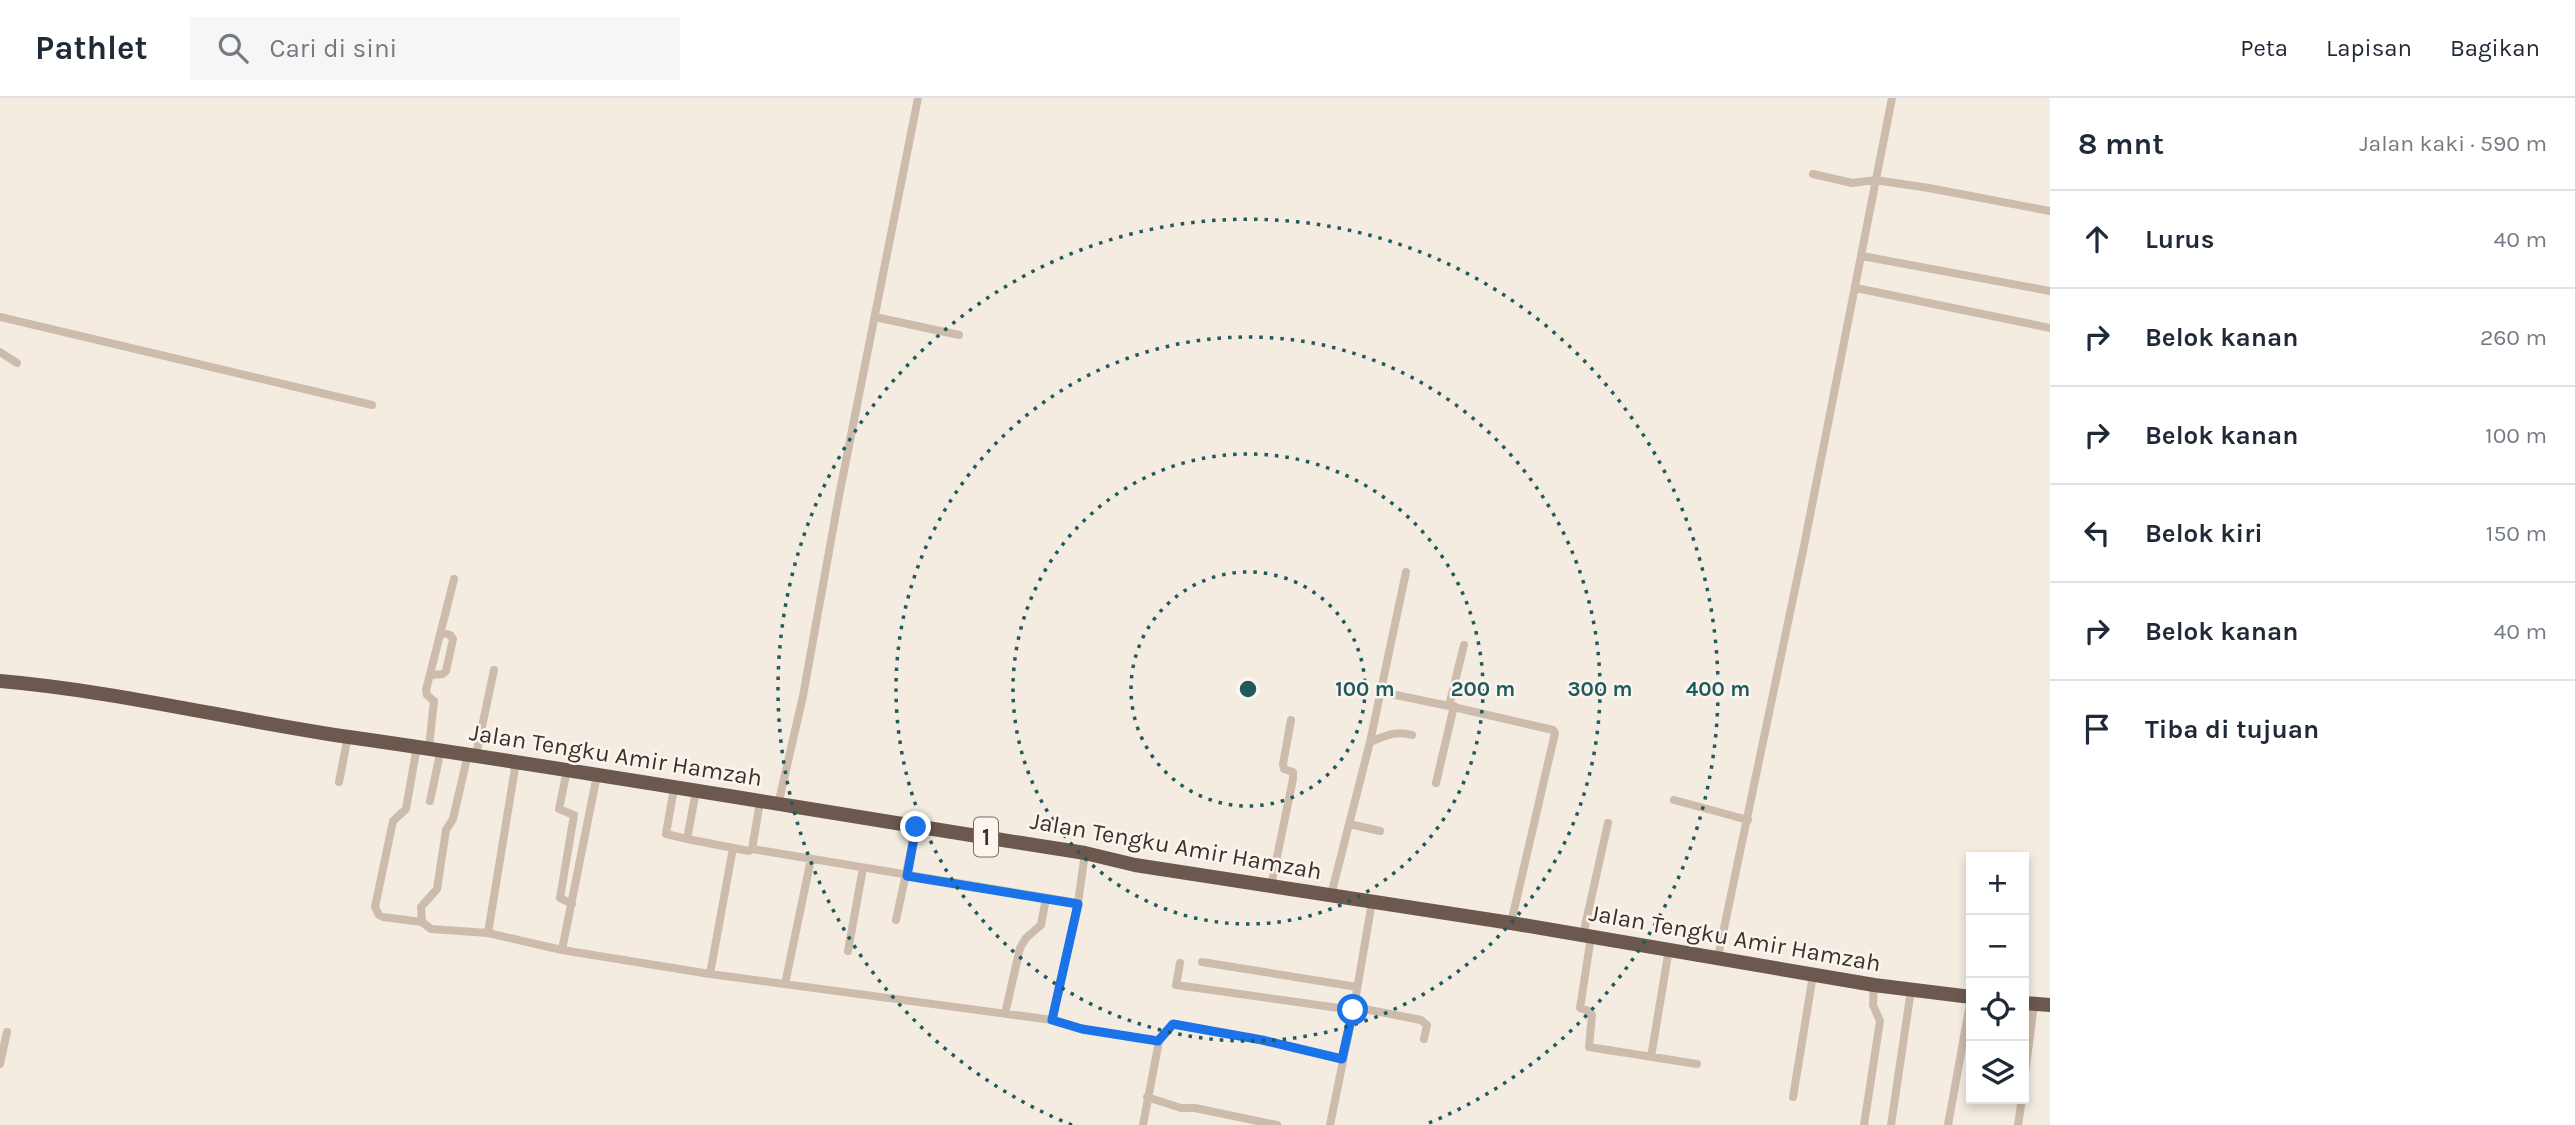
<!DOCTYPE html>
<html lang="id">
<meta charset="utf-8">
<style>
:root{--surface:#fff;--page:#f6f6f7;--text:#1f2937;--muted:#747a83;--line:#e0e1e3}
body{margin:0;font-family:Karla,sans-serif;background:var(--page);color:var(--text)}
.controls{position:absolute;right:21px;bottom:21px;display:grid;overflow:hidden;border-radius:0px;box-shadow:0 4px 10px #0003}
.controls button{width:63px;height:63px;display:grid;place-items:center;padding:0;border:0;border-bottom:2px solid var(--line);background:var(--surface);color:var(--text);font:35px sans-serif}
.stop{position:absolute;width:21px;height:21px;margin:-16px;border:5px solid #1a73e8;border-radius:50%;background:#fff}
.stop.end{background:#1a73e8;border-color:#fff;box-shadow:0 2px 7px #0008}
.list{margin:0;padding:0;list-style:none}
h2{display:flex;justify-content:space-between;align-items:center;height:91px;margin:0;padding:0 28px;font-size:30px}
h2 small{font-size:23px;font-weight:400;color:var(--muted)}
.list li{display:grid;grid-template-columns:46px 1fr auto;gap:21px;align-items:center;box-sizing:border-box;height:98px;padding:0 28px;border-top:2px solid var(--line)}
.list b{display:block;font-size:26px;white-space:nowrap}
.list em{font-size:23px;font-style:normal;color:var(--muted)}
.icon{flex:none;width:38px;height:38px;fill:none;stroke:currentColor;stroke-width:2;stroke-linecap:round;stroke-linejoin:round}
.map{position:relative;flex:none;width:2050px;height:1027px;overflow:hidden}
header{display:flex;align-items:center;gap:42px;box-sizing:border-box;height:98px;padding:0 35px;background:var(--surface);border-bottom:2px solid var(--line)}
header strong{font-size:33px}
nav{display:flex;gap:38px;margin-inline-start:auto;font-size:24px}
.search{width:490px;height:63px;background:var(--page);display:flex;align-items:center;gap:18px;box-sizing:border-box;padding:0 24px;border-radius:0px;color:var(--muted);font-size:26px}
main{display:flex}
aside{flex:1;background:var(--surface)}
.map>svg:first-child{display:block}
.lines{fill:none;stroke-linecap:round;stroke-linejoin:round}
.minor{stroke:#cdbbac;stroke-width:8}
.trunk{stroke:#6c584f;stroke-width:14}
.route{stroke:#1a73e8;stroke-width:9}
.ring{fill:none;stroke:#1f5a5e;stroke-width:3.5;stroke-dasharray:3.5 7}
.labels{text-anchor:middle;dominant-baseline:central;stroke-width:5;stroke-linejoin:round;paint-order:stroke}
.shield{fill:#fbf5ee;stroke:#756b66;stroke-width:2}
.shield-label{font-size:23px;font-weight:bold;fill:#3b302b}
.street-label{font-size:24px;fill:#3b302b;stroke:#fbf5ee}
.centre{fill:#1f5a5e;stroke:#fbf5ee;stroke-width:3.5}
.ring-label{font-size:21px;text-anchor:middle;font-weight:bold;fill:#1f5a5e;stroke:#fbf5ee;stroke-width:5;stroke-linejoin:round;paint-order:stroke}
</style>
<header>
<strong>Pathlet</strong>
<div class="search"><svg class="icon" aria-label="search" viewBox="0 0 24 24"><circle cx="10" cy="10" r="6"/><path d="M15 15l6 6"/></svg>Cari di sini</div>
<nav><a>Peta</a><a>Lapisan</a><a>Bagikan</a></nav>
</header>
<main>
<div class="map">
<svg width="2050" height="1027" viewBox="0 0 2050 1027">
<rect width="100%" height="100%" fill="#f4ebe1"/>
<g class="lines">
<path class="minor" d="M1813,76L1852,85L1875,82L1929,90L2050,113
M1862,158L2050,193
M1856,190L2050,230
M0,219L372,307
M875,219L959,237
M0,254L17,265
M1464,547L1449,608L1553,632L1555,635L1511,825
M431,577L443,576L446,573L453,541L450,537L441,534
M1381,594L1449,608
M1370,644C1385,638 1396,632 1412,637
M417,648L406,711L393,723L375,809L379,817L383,819L422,824
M429,649L434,603L427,597L426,592L454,481
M468,656L453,721L446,732L437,791L421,809L422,824L431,831L488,835L562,852L710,876L1052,922
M476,657L494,572
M567,672L559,711L574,717L560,800L572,806
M339,684L348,638
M1436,685L1454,608
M674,690L666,736L687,741
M696,693L687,741L749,753L752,751L760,704
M1674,702L1748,722
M430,703L441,651
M778,707L803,598L839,398L918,0
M1349,726L1380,733
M752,751L1078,805
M1085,755L1078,805L1052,922L1082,931L1159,943L1143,1027
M1271,788L1293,681V674L1284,671L1283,666L1291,622
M1331,797L1370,644L1406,474
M896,822L916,729
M488,835L516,664
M1583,837L1608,725
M1591,839L1580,910L1589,913L1592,917L1589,949L1697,966
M562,852L597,677
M848,853L863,770
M1718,859L1804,448L1892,0
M1202,864L1357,889
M1180,865L1176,887L1353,912
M710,876L733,750
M785,886L811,761
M1354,909L1421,922L1427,927L1424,941
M1005,916L1020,850L1026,840L1041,827L1046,800
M1159,943L1173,926L1262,942L1342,961
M1651,959L1669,851
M0,966L7,934
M2024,984L2034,906
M1147,999L1181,1010H1195L1277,1027
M1793,999L1813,877
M1330,1027L1354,909L1372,804
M1864,1027L1880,923L1873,907L1874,887
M1891,1027L1911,892
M1948,1027L1971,900
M2018,1027L2022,1001"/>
<path class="trunk" d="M0,583C117,593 232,622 349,639C594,674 839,717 1085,755L1135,767L1511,825L1874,887L1971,899
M2024,905L2050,907"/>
</g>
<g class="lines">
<path class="route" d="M916,729L907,778L1078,806L1052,922L1082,931L1158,943L1173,926L1262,942L1342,961L1353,912"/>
</g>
<g class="ring">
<circle cx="1248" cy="591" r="117"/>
<circle cx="1248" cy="591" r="235"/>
<circle cx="1248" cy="591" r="352"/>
<path d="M1072 1027A470 470 0 1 1 1424 1027"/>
</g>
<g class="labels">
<rect class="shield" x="974" y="719.5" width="24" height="39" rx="5"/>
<g class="shield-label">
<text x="986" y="739">1</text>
</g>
<g class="street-label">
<text transform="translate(616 657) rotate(9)">Jalan Tengku Amir Hamzah</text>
<text transform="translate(1176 748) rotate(10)">Jalan Tengku Amir Hamzah</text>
<text transform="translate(1735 840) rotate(10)">Jalan Tengku Amir Hamzah</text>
</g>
</g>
<circle cx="1248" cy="591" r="10" class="centre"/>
<g class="ring-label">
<text x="1365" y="598">100 m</text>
<text x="1483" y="598">200 m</text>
<text x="1600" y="598">300 m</text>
<text x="1718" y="598">400 m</text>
</g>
</svg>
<div class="controls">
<button>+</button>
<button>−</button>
<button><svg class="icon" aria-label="locate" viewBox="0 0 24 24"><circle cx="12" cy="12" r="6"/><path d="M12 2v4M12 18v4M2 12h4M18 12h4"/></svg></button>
<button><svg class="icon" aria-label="layers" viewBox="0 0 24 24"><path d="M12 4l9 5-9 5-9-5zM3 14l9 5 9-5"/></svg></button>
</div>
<div class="stop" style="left:1353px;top:912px"></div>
<div class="stop end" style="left:916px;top:729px"></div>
</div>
<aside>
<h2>8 mnt<small>Jalan kaki · 590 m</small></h2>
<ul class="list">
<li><svg class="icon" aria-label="ahead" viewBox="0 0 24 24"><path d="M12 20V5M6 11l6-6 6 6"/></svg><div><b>Lurus</b></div><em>40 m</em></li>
<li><svg class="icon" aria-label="right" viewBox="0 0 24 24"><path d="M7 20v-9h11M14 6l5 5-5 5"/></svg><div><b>Belok kanan</b></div><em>260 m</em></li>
<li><svg class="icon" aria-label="right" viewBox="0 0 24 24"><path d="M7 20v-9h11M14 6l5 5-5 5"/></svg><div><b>Belok kanan</b></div><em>100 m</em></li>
<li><svg class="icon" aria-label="left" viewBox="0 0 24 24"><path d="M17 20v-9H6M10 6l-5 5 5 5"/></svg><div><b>Belok kiri</b></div><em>150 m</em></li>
<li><svg class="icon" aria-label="right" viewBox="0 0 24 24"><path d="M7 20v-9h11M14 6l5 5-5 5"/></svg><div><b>Belok kanan</b></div><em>40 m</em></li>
<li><svg class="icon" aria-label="arrive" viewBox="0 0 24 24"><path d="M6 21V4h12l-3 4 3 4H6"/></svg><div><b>Tiba di tujuan</b></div></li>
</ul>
</aside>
</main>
